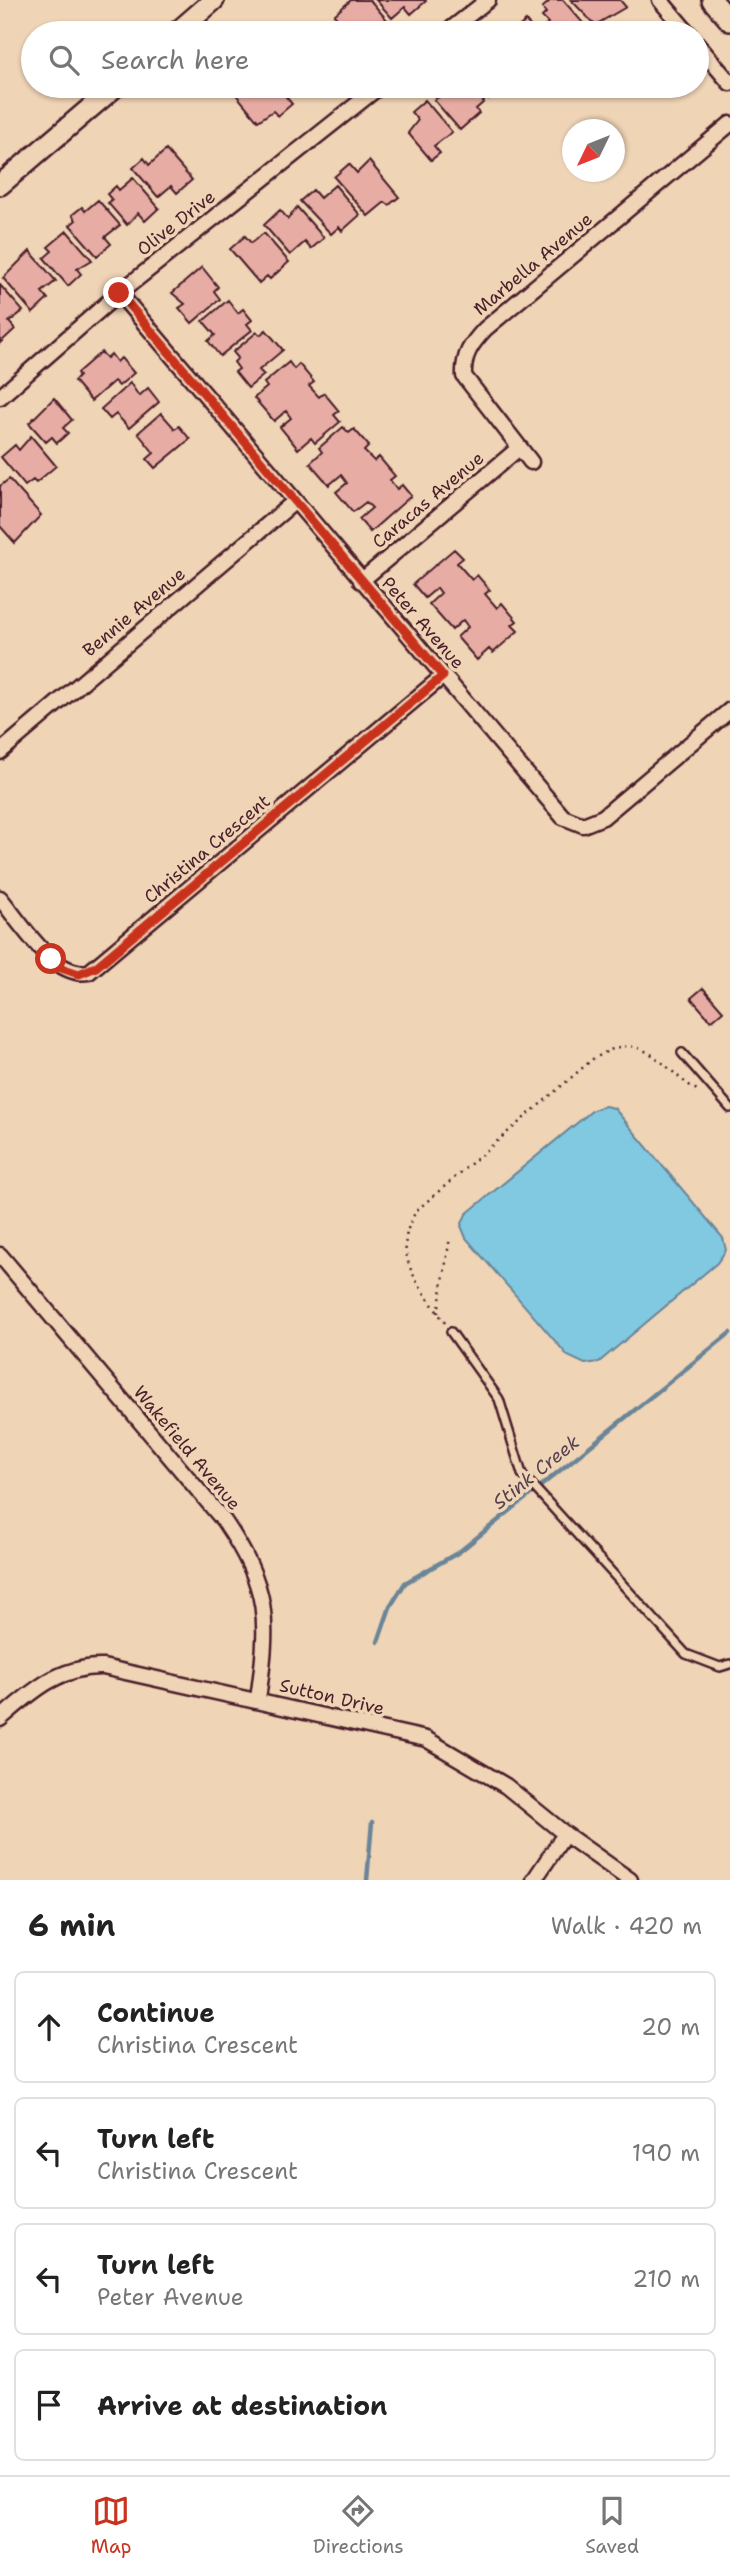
<!DOCTYPE html>
<meta charset="utf-8">
<style>
:root{--surface:#fff;--page:#f2f2f2;--text:#222;--muted:#767676;--line:#e0e0e0;--accent:#c8321e}
body{margin:0;font-family:"Shantell Sans",sans-serif;background:var(--page);color:var(--text)}
.compass{position:absolute;left:562px;top:119px;width:63px;height:63px;border-radius:50%;background:var(--surface);box-shadow:0 2px 5px #0004;rotate:227deg}
.stop{position:absolute;width:21px;height:21px;margin:-16px;border:5px solid #c8321e;border-radius:50%;background:#fff}
.stop.end{background:#c8321e;border-color:#fff;box-shadow:0 2px 7px #0008}
.list{margin:0;padding:0;list-style:none}
h2{display:flex;justify-content:space-between;align-items:center;height:91px;margin:0;padding:0 28px;font-size:30px}
h2 small{font-size:23px;font-weight:400;color:var(--muted)}
.list li{display:grid;grid-template-columns:46px 1fr auto;gap:21px;align-items:center;box-sizing:border-box;height:112px;margin:0 14px 14px;padding:0 14px;border:2px solid var(--line);border-radius:10px}
.list b{display:block;font-size:26px;white-space:nowrap}
.list p{margin:0;font-size:23px;white-space:nowrap;color:var(--muted)}
.list em{font-size:23px;font-style:normal;color:var(--muted)}
.icon{flex:none;width:38px;height:38px;fill:none;stroke:currentColor;stroke-width:2;stroke-linecap:round;stroke-linejoin:round}
.map{position:relative;flex:none;width:730px;height:1880px;overflow:hidden}
.search{position:absolute;background:var(--surface);box-shadow:0 2px 5px #0004;left:21px;right:21px;top:21px;height:77px;display:flex;align-items:center;gap:18px;box-sizing:border-box;padding:0 24px;border-radius:38px;color:var(--muted);font-size:26px}
.sheet{height:595px;background:var(--surface)}
nav{display:flex;justify-content:space-around;align-items:center;box-sizing:border-box;height:98px;border-top:2px solid var(--line);background:var(--surface);font-size:19px;color:var(--muted)}
nav a{display:grid;justify-items:center;gap:4px}
nav .on{color:var(--accent)}
.map>svg:first-child{display:block}
.water{fill:#81c9e1;stroke:#6b8598;stroke-width:2}
.lines{fill:none;stroke-linecap:round;stroke-linejoin:round}
.stream{stroke:#6b8598;stroke-width:4.5}
.building{fill:#e7ada4;stroke:#4a1f2b;stroke-width:2}
.lane-casing{stroke:#4a1f2b;stroke-width:12}
.street-casing{stroke:#4a1f2b;stroke-width:19}
.secondary-casing{stroke:#4a1f2b;stroke-width:24}
.path{stroke:#4a1f2b;stroke-width:2.5;stroke-dasharray:2 5;stroke-linecap:butt}
.lane{stroke:#efd4b6;stroke-width:7}
.street{stroke:#efd4b6;stroke-width:14}
.secondary{stroke:#efd4b6;stroke-width:19}
.route{stroke:#c8321e;stroke-width:9}
.labels{text-anchor:middle;dominant-baseline:central;stroke-width:7;stroke-linejoin:round;paint-order:stroke}
.street-label{font-size:18px;fill:#4a1f2b;stroke:#efd4b6}
.water-label{font-size:19px;font-style:italic;fill:#55414f;stroke:#efd4b6}
</style>
<div class="map">
<svg width="730" height="1880" viewBox="0 0 730 1880">
<rect width="100%" height="100%" fill="#efd4b6"/>
<filter id="ink" filterUnits="userSpaceOnUse"><feTurbulence type="fractalNoise" baseFrequency=".0143" numOctaves="2"/><feDisplacementMap in="SourceGraphic" scale="14" xChannelSelector="R" yChannelSelector="G"/><feConvolveMatrix kernelMatrix="1 2 1 2 8 2 1 2 1" color-interpolation-filters="sRGB"/></filter>
<g filter="url(#ink)">
<path class="water" d="M605,1106L614,1108L723,1238L726,1250L717,1263L599,1362L585,1364L568,1356L466,1238L461,1226L466,1214L593,1110Z"/>
<g class="lines">
<path class="stream" d="M378,1642L390,1607L405,1583L459,1552L730,1333
M367,1880L372,1822"/>
</g>
<path class="building" d="M351,0H370L393,27L386,33H350L334,15Z
M376,0H425L426,1L411,14L405,7L392,18Z
M551,0H563L590,31L544,33L541,30L548,23L542,17L546,13L542,8Z
M571,0H620L626,7L595,25Z
M526,21L536,33H511Z
M240,86H277L292,104L278,116L273,111L258,121L233,91Z
M445,86H469L484,102L476,109L479,113L460,130L434,100L449,91Z
M478,86H512L500,96L497,92L489,99Z
M425,100L452,132L434,146L440,153L431,160L408,133L418,120L411,112Z
M166,150L192,180L177,193L171,186L158,197L133,168L144,158L149,165Z
M369,161L399,197L389,205L385,202L368,216L334,177L349,164L357,173Z
M133,178L159,208L145,221L138,213L127,225L108,203L112,200L107,194L116,186L119,190Z
M335,185L360,215L342,231L339,227L331,234L300,201L313,190L320,198Z
M98,200L120,225L105,237L111,244L97,256L70,225L76,220L72,215L82,207L85,211Z
M297,207L324,238L311,249L305,242L290,255L264,225L280,210L288,219Z
M67,231L92,260L77,269L81,274L68,286L44,258L52,251L48,247Z
M264,233L289,262L270,279L267,276L259,283L230,249L245,236L251,243Z
M30,251L56,281L42,292L48,299L33,313L3,278Z
M202,267L218,287L214,291L220,299L192,323L179,308L185,304L172,293Z
M0,285L23,311L9,322L15,329L0,343Z
M228,300L238,313L243,309L252,320L247,324L252,330L220,356L208,341L215,335L203,321Z
M266,330L283,350L259,370L264,375L248,388L235,372L239,369L234,362L238,358L233,352L257,332L260,335Z
M101,352L107,358L111,354L117,362L121,358L134,373L119,386L114,381L91,401L74,381L79,376L77,373Z
M289,362L294,369L299,364L314,382L309,386L319,397L324,393L339,411L334,415L340,422L315,443L311,438L298,449L280,427L291,418L286,411L274,421L254,398L267,387L264,383Z
M130,383L139,396L148,388L159,402L129,428L116,414L110,419L101,409Z
M54,398L72,420L63,428L68,433L57,443L52,437L46,442L29,423Z
M161,413L175,429L179,426L190,439L155,468L147,459L154,453L138,433Z
M343,427L349,433L354,429L369,446L364,451L374,461L379,457L395,476L390,480L397,489L402,485L411,496L370,532L359,519L372,508L366,502L353,512L336,492L347,483L341,475L329,485L310,463L322,452L319,448Z
M31,436L56,466L36,483L33,480L25,486L1,457L15,445L19,450Z
M9,479L41,515L15,543L0,526V486Z
M454,549L463,558L457,563L472,580L477,575L490,590L485,594L497,608L502,603L517,621L512,625L518,631L493,653L489,649L477,660L457,637L468,627L463,620L452,630L429,604L441,593L437,588L425,598L413,584Z
M703,988L723,1011L711,1021L691,998Z"/>
<g class="lines">
<g class="lane-casing">
<path id="lane" d="M682,1053L730,1108
M451,1332L499,1399L522,1474L686,1654L720,1667L730,1664"/>
</g>
<g class="street-casing">
<path id="street" d="M660,0L688,33
M446,33L488,0
M697,44L730,83
M119,293L563,817L583,825L603,817L730,710
M0,397L119,293L380,86
M531,462L464,376C463,355 471,344 485,329L730,124
M361,581L519,448
M0,752L294,502
M0,898C21,923 54,979 89,972L443,676
M0,1255L224,1521C270,1589 269,1620 258,1699
M0,1719C31,1692 59,1666 103,1667L426,1739L506,1786L565,1834L630,1880
M534,1880L565,1834"/>
</g>
<g class="secondary-casing">
<path id="secondary" d="M712,0L730,21
M176,33L214,0
M0,185L116,86"/>
</g>
<path class="path" d="M438,1313L450,1237
M445,1323C420,1285 388,1255 417,1210L594,1058C602,1055 611,1048 620,1047C652,1041 672,1078 699,1091"/>
<use href="#lane" class="lane"/>
<use href="#street" class="street"/>
<use href="#secondary" class="secondary"/>
</g>
</g>
<g class="lines" filter="url(#ink)">
<path class="route" d="M51,959L61,968L79,974L96,967L443,676L119,293"/>
</g>
<g class="labels">
<g class="street-label">
<text transform="translate(176 223) rotate(-38)">Olive Drive</text>
<text transform="translate(533 264) rotate(-40)">Marbella Avenue</text>
<text transform="translate(428 500) rotate(-40)">Caracas Avenue</text>
<text transform="translate(134 612) rotate(-40)">Bennie Avenue</text>
<text transform="translate(423 623) rotate(49)">Peter Avenue</text>
<text transform="translate(207 849) rotate(-40)">Christina Crescent</text>
<text transform="translate(187 1448) rotate(50)">Wakefield Avenue</text>
<text transform="translate(332 1697) rotate(13)">Sutton Drive</text>
</g>
<g class="water-label">
<text transform="translate(536 1472) rotate(-39)">Stink Creek</text>
</g>
</g>
</svg>
<svg class="compass" viewBox="-18 -18 36 36"><path d="M0-13l5 13h-10z" fill="#e53935"/><path d="M0 13l5-13h-10z" fill="#767676"/></svg>
<div class="stop" style="left:51px;top:959px"></div>
<div class="stop end" style="left:119px;top:293px"></div>
<div class="search"><svg class="icon" aria-label="search" viewBox="0 0 24 24"><circle cx="10" cy="10" r="6"/><path d="M15 15l6 6"/></svg>Search here</div>
</div>
<section class="sheet">
<h2>6 min<small>Walk · 420 m</small></h2>
<ul class="list">
<li><svg class="icon" aria-label="ahead" viewBox="0 0 24 24"><path d="M12 20V5M6 11l6-6 6 6"/></svg><div><b>Continue</b><p>Christina Crescent</p></div><em>20 m</em></li>
<li><svg class="icon" aria-label="left" viewBox="0 0 24 24"><path d="M17 20v-9H6M10 6l-5 5 5 5"/></svg><div><b>Turn left</b><p>Christina Crescent</p></div><em>190 m</em></li>
<li><svg class="icon" aria-label="left" viewBox="0 0 24 24"><path d="M17 20v-9H6M10 6l-5 5 5 5"/></svg><div><b>Turn left</b><p>Peter Avenue</p></div><em>210 m</em></li>
<li><svg class="icon" aria-label="arrive" viewBox="0 0 24 24"><path d="M6 21V4h12l-3 4 3 4H6"/></svg><div><b>Arrive at destination</b></div></li>
</ul>
</section>
<nav>
<a class="on"><svg class="icon" aria-label="map" viewBox="0 0 24 24"><path d="M3 6l6-2 6 2 6-2v14l-6 2-6-2-6 2zM9 4v14M15 6v14"/></svg>Map</a>
<a><svg class="icon" aria-label="directions" viewBox="0 0 24 24"><path d="M12 3l9 9-9 9-9-9zM9 14v-3h6M13 9l2 2-2 2"/></svg>Directions</a>
<a><svg class="icon" aria-label="saved" viewBox="0 0 24 24"><path d="M7 4h10v16l-5-4-5 4z"/></svg>Saved</a>
</nav>
